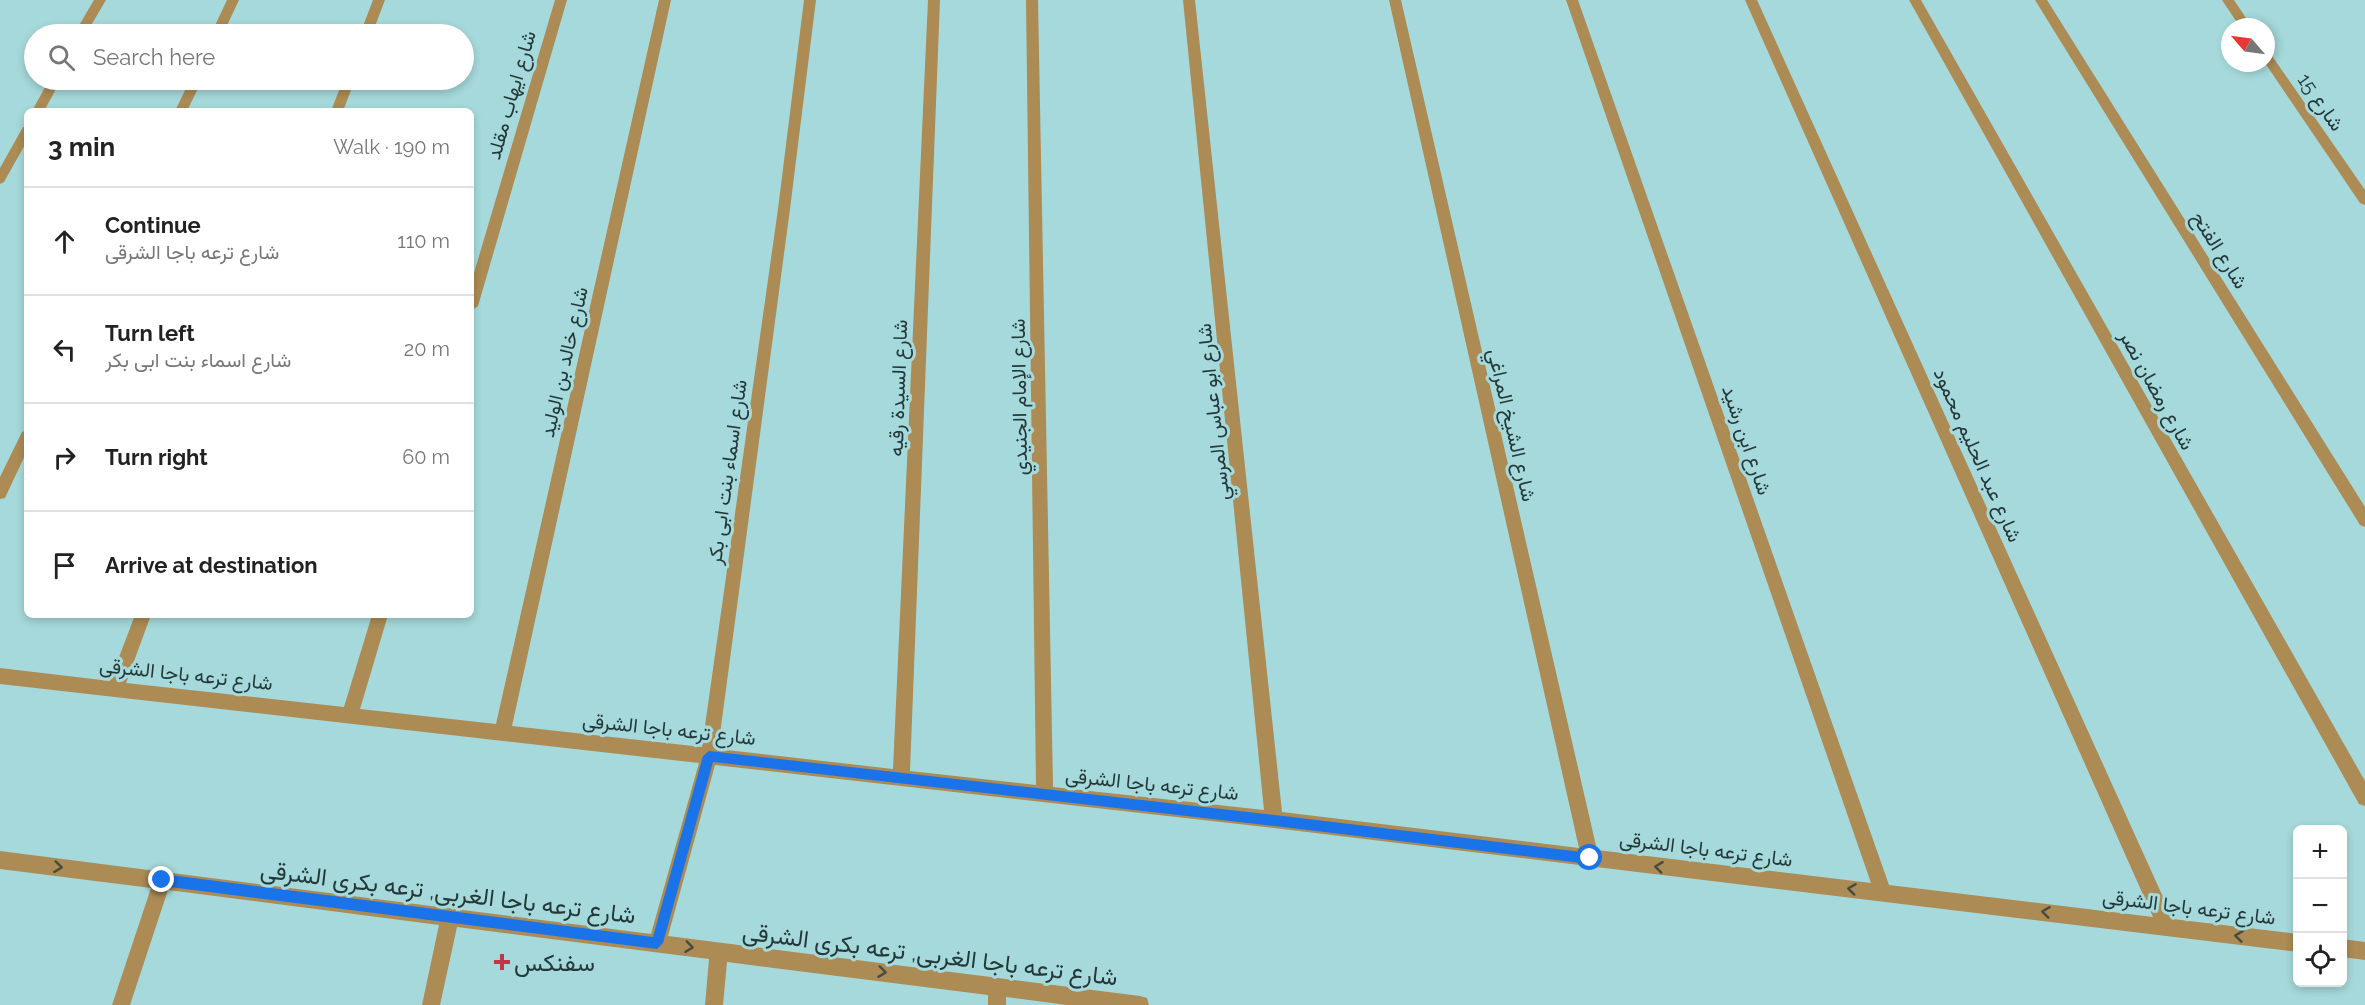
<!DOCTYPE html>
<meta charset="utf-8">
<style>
:root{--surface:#fff;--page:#f2f2f2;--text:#222;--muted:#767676;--line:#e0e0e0}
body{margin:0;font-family:Raleway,Vazirmatn,sans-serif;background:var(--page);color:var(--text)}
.controls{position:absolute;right:18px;bottom:18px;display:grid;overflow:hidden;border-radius:9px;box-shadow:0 3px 9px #0003}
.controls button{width:54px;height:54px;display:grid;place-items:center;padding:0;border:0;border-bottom:2px solid var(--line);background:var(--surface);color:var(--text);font:30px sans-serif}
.compass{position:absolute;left:2221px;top:18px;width:54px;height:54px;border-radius:50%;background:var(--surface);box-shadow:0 3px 9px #0003;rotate:298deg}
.stop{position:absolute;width:18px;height:18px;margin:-14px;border:4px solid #1a73e8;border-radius:50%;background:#fff}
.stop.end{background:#1a73e8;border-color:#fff;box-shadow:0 2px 6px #0008}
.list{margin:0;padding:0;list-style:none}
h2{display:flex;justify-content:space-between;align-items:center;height:78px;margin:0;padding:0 24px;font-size:26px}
h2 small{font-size:20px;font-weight:400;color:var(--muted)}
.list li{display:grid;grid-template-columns:39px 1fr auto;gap:18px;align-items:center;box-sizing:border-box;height:108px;padding:0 24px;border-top:2px solid var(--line)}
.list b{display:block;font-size:22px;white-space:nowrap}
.list p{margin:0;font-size:20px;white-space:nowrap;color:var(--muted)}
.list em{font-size:20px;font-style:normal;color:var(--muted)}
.icon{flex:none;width:33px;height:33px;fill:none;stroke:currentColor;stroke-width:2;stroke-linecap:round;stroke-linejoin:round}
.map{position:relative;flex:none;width:2365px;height:1005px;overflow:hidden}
.search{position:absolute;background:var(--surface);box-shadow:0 3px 9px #0003;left:24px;top:24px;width:450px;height:66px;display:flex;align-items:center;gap:15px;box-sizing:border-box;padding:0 21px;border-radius:33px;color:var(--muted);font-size:22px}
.panel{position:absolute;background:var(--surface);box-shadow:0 3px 9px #0003;left:24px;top:108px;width:450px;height:510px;border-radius:9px}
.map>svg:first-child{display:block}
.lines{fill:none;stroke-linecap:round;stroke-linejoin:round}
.street{fill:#ac8b54;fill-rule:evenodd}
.oneway{stroke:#464d40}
.route{fill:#1a73e8}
.poi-dot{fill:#c43446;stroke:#a6d9db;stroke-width:2}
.labels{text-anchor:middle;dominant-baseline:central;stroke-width:6;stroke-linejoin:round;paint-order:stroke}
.street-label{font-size:20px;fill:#243839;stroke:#a6d9db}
.near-street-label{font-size:24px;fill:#243839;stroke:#a6d9db}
.near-poi-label{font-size:24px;fill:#243839;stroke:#a6d9db;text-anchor:start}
</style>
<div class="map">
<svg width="2365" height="1005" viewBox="0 0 2365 1005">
<rect width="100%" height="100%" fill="#a6d9db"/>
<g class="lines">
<path class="street" d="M94,0H106L86,34H74Z
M227,0H239L223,34H211Z
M373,0H385L372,34H360Z
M555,0H567L478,306L471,311V283Z
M659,0H671L512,726L702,747L778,209L804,0H816L790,209L718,749L893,769L928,0H940L910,771L1036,785L1026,0H1038L1053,787L1264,810L1183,0H1195L1282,812L1579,848L1389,0H1401L1597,850L1871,883L1566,0H1578L1889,885L2153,917L1745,0H1757L2173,919L2298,934V952L1274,828L715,765L668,936L1140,996L1147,998L1149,1005H1067L1006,997V1005H988V995L727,962L723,1005H705L709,959L457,927L440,1005H422L439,925L168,890L130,1005H112L151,888L0,869V851L651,934L699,763L0,684V668L110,681L135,615H151L126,683L344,707L372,615H388L360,709L496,724Z
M1909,0H1921L2365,781V806L2359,804Z
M2035,0H2047L2365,507V527L2360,525Z
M2222,0H2234L2252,27H2240Z
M2266,52L2270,53L2365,190V205L2360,203L2265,63Z
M49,80H61L44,111H32Z
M190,80H202L187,111H175Z
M343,80H355L343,111H331Z
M27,126V141L4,182L0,184V168L23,127Z
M27,430V451L5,498L0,499V477L22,432Z
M2342,939L2365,942V960L2342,957Z"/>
</g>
<defs><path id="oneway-chevron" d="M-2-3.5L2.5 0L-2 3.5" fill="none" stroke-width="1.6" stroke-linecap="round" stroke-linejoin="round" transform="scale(1.5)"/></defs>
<g class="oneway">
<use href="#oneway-chevron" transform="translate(58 867) rotate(7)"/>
<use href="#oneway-chevron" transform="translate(1659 867) rotate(-173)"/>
<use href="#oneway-chevron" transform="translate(1852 889) rotate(-173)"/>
<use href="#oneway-chevron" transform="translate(2046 912) rotate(-173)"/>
<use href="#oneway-chevron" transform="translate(2239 936) rotate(-173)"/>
<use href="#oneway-chevron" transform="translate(689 947) rotate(7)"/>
<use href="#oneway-chevron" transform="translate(882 972) rotate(7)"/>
</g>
<path class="route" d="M709,751L1275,815L1590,853L1596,858L1590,864L1275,826L713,762L663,943L657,949L162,886L157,880L162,874L653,937L703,756Z"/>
<path class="poi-dot" d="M499 953h6v6h6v6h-6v6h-6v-6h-6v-6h6z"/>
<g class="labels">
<g class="street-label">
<text transform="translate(511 95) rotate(-74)">شارع ايهاب مقلد</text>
<text transform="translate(2321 102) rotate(55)">شارع 15</text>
<text transform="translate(2220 250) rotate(58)">شارع الفتح</text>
<text transform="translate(564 362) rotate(-77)">شارع خالد بن الوليد</text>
<text transform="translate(898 388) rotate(-88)">شارع السيدة رقيه</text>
<text transform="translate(2157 390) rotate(61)">شارع رمضان نصر</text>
<text transform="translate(1019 397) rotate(-91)">شارع الإمام الجنيدي</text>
<text transform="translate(1213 412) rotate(-96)">شارع ابو عباس المرسي</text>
<text transform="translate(1512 425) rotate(77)">شارع الشيخ المراغي</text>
<text transform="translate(1747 440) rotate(71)">شارع ابن رشيد</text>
<text transform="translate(1978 455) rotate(66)">شارع عبد الحليم محمود</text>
<text transform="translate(727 472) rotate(-82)">شارع اسماء بنت ابى بكر</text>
<text transform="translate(186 674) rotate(6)">شارع ترعه باجا الشرقى</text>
<text transform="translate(669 729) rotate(6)">شارع ترعه باجا الشرقى</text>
<text transform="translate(1152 784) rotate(6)">شارع ترعه باجا الشرقى</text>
<text transform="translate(1706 849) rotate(7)">شارع ترعه باجا الشرقى</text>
<text transform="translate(2189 907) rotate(7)">شارع ترعه باجا الشرقى</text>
</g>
<g class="near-street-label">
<text transform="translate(448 892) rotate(7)">شارع ترعه باجا الغربى, ترعه بكرى الشرقى</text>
<text transform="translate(930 954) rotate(7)">شارع ترعه باجا الغربى, ترعه بكرى الشرقى</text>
</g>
<g class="near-poi-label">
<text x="514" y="962">سفنكس</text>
</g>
</g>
</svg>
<div class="controls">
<button>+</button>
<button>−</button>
<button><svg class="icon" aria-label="locate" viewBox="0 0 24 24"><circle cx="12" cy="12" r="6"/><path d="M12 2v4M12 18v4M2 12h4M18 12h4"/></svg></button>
</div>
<svg class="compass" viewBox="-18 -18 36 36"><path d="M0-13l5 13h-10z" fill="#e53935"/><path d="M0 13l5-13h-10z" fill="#767676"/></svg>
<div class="stop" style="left:1590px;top:858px"></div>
<div class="stop end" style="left:162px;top:880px"></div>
<div class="search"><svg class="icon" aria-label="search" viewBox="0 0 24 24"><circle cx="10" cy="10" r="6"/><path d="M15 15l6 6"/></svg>Search here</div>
<section class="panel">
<h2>3 min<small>Walk · 190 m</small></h2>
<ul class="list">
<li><svg class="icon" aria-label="ahead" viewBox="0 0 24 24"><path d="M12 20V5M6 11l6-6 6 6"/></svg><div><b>Continue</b><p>شارع ترعه باجا الشرقى</p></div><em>110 m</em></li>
<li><svg class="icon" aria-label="left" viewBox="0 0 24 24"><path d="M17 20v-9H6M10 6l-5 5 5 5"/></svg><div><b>Turn left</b><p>شارع اسماء بنت ابى بكر</p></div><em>20 m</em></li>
<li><svg class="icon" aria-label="right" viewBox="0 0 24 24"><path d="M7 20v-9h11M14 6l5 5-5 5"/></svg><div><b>Turn right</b></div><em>60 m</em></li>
<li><svg class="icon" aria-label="arrive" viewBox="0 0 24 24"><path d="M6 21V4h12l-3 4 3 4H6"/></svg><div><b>Arrive at destination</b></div></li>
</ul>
</section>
</div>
